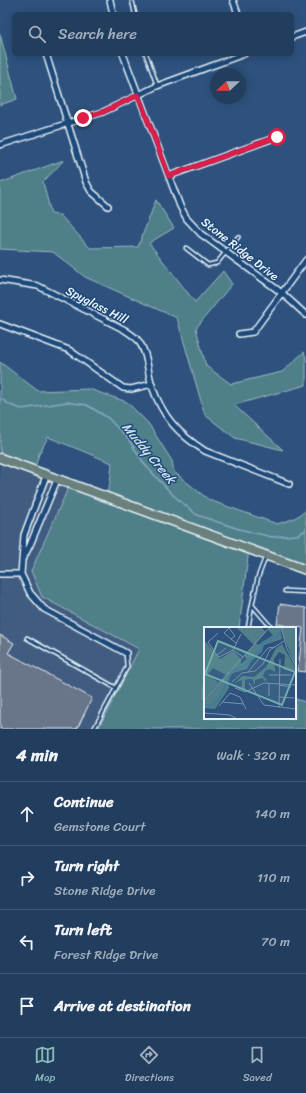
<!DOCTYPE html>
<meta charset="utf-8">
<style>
:root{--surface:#223e5e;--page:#2e4967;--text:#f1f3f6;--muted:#a2aebc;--line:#3f5773;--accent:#8bbbb9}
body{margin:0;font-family:Sriracha,sans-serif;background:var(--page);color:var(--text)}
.compass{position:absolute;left:210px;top:68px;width:36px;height:36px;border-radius:50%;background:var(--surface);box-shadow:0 2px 10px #0003;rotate:248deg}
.stop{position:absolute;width:12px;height:12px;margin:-9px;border:3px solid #e11d48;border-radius:50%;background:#fff}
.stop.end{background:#e11d48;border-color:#fff;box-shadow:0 1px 4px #0008}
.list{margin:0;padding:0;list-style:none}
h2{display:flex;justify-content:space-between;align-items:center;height:52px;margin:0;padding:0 16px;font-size:17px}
h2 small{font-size:13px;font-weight:400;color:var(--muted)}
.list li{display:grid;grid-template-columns:26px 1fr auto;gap:12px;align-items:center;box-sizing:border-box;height:64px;padding:0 16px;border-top:1px solid var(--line)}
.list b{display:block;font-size:15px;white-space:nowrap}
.list p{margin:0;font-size:13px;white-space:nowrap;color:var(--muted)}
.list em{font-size:13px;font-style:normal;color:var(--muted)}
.icon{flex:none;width:22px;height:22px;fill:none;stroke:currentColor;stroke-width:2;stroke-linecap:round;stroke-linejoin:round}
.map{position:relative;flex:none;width:306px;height:729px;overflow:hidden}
.search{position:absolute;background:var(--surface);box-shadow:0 2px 10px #0003;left:12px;right:12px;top:12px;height:44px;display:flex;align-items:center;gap:10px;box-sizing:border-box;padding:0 14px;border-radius:6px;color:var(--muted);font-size:15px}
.sheet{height:308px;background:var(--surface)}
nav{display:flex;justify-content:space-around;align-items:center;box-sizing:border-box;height:56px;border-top:1px solid var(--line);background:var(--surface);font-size:11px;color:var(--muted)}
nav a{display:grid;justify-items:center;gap:2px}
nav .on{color:var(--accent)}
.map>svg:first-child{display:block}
.built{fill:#405c80}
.green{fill:#507f89;stroke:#9cb8c0}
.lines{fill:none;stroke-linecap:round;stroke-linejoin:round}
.stream{stroke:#84aac1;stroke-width:1.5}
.building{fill:#697488;stroke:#e8f1f8}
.service-casing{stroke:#e8f1f8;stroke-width:5.5}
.minor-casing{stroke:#e8f1f8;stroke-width:8}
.primary-casing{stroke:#e8f1f8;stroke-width:11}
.service{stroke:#1f4a7a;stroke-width:2.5}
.minor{stroke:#1f4a7a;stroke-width:5}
.primary{stroke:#6a807d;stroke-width:8}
.route{stroke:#e11d48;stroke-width:5}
.labels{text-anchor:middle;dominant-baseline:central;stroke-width:3;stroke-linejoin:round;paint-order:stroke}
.street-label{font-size:12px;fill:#e8f1f8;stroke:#1f4a7a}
.water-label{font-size:13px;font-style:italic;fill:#cfdfea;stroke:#1f4a7a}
.inset-river{fill:none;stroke:#417a9c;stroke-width:2}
.inset-road{fill:none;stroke:#7892ae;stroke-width:1}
.view{fill:#71adac;fill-opacity:0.15;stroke:#71adac;stroke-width:2}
.inset-edge{fill:none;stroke:#e8f1f8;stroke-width:2}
</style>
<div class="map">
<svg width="306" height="729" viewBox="0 0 306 729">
<rect width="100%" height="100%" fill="#2e527d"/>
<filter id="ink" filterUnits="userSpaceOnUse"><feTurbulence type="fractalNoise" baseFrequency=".025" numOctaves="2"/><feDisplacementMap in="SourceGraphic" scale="8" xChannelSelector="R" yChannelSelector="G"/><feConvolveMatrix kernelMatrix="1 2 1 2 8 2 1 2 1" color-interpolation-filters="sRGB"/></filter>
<g filter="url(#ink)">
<path class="built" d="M0,458L70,484L31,571L42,597L139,649L98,729H0Z"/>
<path class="green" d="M0,34L17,99L0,105Z
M64,160L43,182L51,214L60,215L90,248L138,247L156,200L174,228L149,243L195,302L223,271L232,284L196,328L206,366L231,384L282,372L304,352L306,358V385L234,405L283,450L235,438L205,415L177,318L85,277L53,252L0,249V183Z
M0,362L38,391L89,389L127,402L148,423L172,461L174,472L209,500L277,524L293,519L306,511V570L249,549L239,628H205V718H295V699L306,702V729H98L139,649L42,597L31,571L70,484L106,497L110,483L112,463L48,437L39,454L34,471L0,458Z"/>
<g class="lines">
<path class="stream" d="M0,398L10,405L22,409L67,402L87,405L108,418L129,440L145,465L173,495L197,515L239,529L272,537L297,535L306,530"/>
</g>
<path class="building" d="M280,604L306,608V672L298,671L303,628L277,624Z
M0,635L14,643L8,653L92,698L77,729H0Z"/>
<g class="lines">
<g class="service-casing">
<path id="service" d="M132,0L135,14
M146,54L157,85
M186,248L208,265L217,263L238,237
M266,556L258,577L252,605L271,627
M285,591L306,592
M248,628L252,605
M27,638L116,688L127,667L126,654
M94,729L116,688"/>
</g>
<g class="minor-casing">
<path id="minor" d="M110,0L113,14
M233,0L238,14
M292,37L306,32
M46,54L86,182L91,191L108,206
M123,54L180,206L187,219L201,234L282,293L306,315
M0,145L103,112L157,86L244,54
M169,176L277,137
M0,280L38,286L125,330C129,333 134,336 137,339C148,352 147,370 152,386C162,416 178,434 205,451L289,484
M0,324L69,350L123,388L131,389L152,384
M239,334L253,332L306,260
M46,476L24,535L21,574L30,593L44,609L126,653
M24,557L30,545L57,480
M0,574H21"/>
</g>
<g class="primary-casing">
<path id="primary" d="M0,458L306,570"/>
</g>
<use href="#service" class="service"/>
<use href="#minor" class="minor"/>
<use href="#primary" class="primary"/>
</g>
</g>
<g class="lines" filter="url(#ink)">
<path class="route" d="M83,118L103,112L138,95L169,176L277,137"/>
</g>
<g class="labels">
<g class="street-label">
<text transform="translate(240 249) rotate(38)">Stone Ridge Drive</text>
<text transform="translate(97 305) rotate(27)">Spyglass Hill</text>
</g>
<g class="water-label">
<text transform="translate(149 453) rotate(50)">Muddy Creek</text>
</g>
</g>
<g transform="translate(204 627)">
<rect width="92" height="92" fill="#2e527d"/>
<path d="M32,0H57L62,5L52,16L54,18L69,8L64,3L66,0H92V40L76,1L78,12L60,18L58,25L48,33L43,42L29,46L24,52L25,61L11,82L0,81V73L22,48L9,41L3,48L15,55L0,72V16L2,15L16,32L29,24L37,32V37L43,32L40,29L50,18ZM78,17L92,42V47L91,44L80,43L81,28L75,25L70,32L71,45L66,42L61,44L59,49L63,53L60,54L59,51L51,53V58L48,52H44L41,53V63L37,62L38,53L31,56L38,49L50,50L62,40L72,21Z" fill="#507f89"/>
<path class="inset-river" d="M29,44L44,37L48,29L57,24L59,15L73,10L76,4M0,78L6,79L14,74L27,46"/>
<path class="inset-road" d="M77,0L83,22L92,40M27,12L20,6L25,1L31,9L27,12L32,16M22,21L13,28L15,30L29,23L39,30M29,23L37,7M13,28L4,15L14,6M44,45L64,21L71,20M65,48H87M28,55L38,46L51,44L59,37L66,23L80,14M45,56L60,78L92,82M75,58L87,60M31,61L41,65L60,56L92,58M65,69V56M75,70L90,71M0,73L66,0M18,75L40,77M15,79L26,66L36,70L42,82M75,81L76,32M0,86L26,88L33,92"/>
<path class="view" d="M14,14L91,45L78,78L1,47Z"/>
<rect width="92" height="92" class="inset-edge"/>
</g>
</svg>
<svg class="compass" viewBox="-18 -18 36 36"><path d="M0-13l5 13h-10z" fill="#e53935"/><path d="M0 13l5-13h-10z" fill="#a2aebc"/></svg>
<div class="stop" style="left:277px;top:137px"></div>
<div class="stop end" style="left:83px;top:118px"></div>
<div class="search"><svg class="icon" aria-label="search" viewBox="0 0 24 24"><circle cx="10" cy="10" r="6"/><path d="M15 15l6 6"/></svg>Search here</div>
</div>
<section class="sheet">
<h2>4 min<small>Walk · 320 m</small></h2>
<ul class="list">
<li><svg class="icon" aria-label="ahead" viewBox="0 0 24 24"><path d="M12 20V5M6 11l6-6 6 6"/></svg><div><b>Continue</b><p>Gemstone Court</p></div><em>140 m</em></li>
<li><svg class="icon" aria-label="right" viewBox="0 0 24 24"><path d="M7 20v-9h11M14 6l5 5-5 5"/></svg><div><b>Turn right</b><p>Stone Ridge Drive</p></div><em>110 m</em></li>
<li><svg class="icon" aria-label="left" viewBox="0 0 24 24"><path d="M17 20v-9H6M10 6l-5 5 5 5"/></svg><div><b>Turn left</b><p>Forest Ridge Drive</p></div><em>70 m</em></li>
<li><svg class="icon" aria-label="arrive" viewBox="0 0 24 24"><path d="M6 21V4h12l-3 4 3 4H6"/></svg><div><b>Arrive at destination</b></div></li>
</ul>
</section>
<nav>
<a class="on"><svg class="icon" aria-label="map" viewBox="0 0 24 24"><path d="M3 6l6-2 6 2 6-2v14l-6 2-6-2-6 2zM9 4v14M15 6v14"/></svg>Map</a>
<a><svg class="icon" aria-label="directions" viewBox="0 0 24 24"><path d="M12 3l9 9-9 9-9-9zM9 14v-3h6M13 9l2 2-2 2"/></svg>Directions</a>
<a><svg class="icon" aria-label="saved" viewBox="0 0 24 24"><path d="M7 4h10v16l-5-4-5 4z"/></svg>Saved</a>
</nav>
